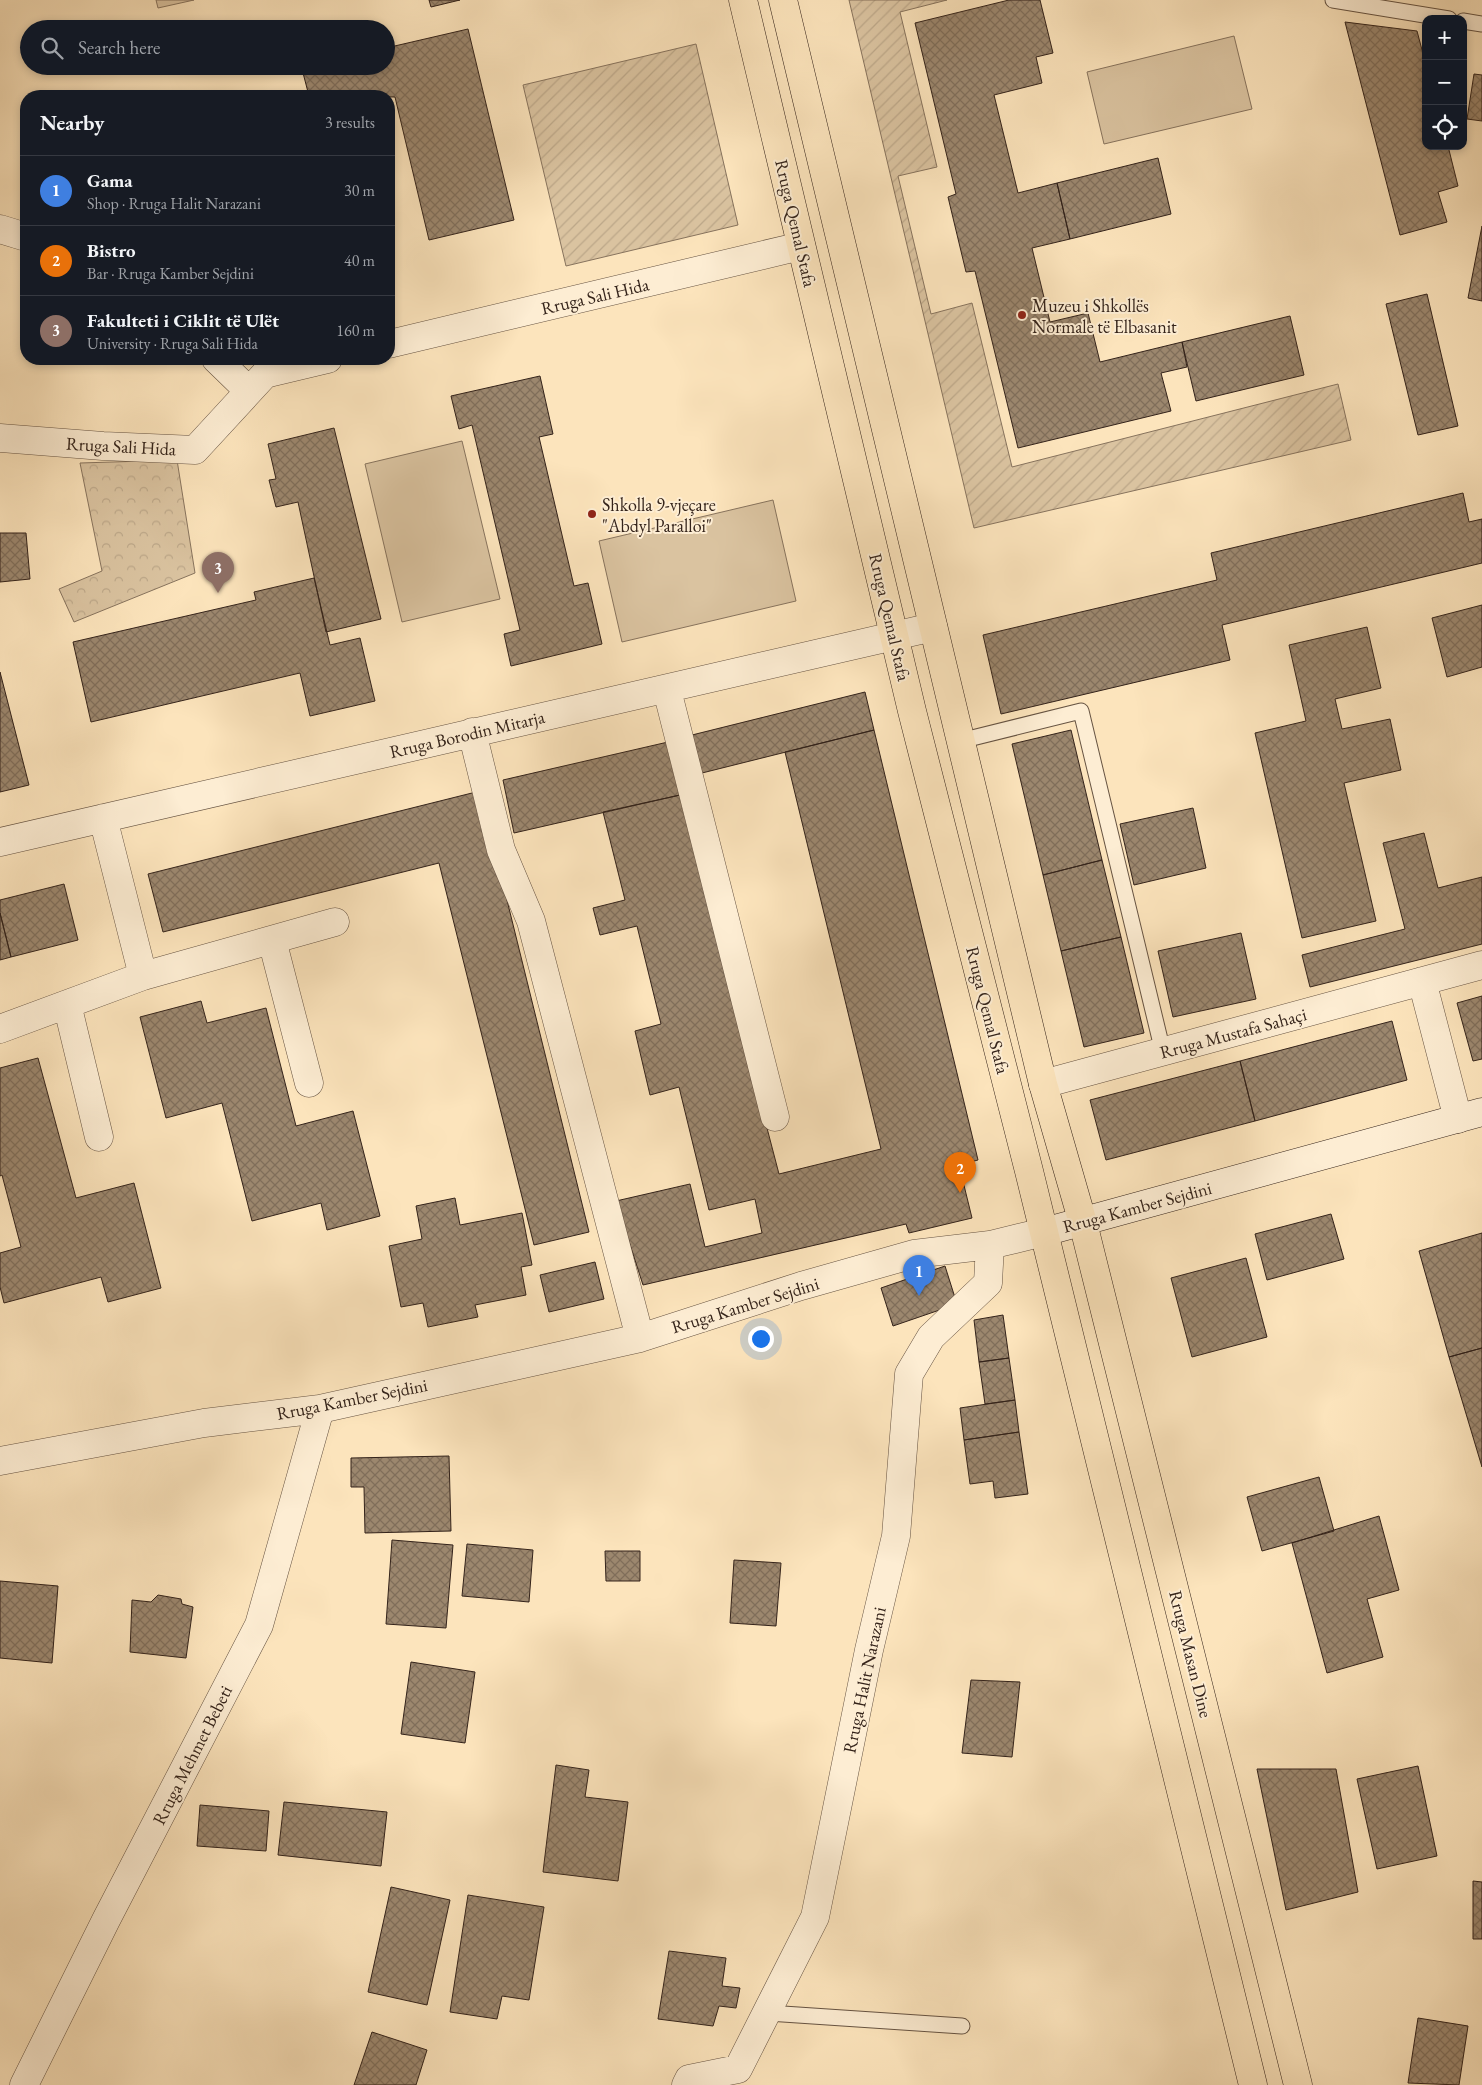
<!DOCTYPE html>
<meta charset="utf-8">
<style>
:root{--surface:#171b24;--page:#20242c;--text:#f1f3f6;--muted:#9ea1a6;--line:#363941;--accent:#c59692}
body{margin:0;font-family:"EB Garamond",serif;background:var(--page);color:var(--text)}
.controls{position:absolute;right:15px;top:15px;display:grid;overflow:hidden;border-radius:10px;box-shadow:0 2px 8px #0003}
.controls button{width:45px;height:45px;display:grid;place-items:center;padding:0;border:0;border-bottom:1px solid var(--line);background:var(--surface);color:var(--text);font:25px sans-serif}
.you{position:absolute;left:760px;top:1338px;width:18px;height:18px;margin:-12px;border:4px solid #fff;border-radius:50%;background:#1a73e8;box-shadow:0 0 0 8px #1a73e833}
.badge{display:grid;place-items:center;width:32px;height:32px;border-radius:50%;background:var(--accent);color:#fff;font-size:16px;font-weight:700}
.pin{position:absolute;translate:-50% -41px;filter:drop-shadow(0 1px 2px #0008)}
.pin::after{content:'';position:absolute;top:26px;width:18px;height:15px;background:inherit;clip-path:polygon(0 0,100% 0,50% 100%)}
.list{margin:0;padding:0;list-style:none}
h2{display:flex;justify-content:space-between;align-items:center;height:65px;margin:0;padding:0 20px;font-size:21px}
h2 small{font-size:16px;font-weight:400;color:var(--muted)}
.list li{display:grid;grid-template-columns:32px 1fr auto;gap:15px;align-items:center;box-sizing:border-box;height:70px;padding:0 20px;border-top:1px solid var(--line)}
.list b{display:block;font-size:19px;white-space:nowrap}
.list p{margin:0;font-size:16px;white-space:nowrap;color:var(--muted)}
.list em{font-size:16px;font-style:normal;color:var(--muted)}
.icon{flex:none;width:28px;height:28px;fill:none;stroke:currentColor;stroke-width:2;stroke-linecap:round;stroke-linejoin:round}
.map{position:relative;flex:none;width:1482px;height:2085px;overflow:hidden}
.search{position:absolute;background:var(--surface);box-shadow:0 2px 8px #0003;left:20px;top:20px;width:375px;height:55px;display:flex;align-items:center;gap:12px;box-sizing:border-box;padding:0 18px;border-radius:28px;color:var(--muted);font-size:19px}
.panel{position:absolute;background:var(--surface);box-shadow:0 2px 8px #0003;left:20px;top:90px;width:375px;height:275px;border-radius:20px}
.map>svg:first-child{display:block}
.park{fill:url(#park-crowns);stroke:#87735d}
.garden{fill:url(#garden-furrows);stroke:#87735d}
.pitch{fill:#dac3a0;stroke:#87735d}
.building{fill:url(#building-cross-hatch);stroke:#34231a}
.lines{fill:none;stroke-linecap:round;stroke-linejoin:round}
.service-casing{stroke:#665342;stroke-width:17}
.minor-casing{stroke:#665342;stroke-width:29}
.secondary-casing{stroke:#34231a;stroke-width:29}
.primary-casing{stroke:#34231a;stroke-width:29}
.service{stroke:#fdedd3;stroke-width:15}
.minor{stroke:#fdedd3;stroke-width:28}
.secondary{stroke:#fdedd3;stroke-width:28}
.primary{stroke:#fce4bc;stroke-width:28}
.poi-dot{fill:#8f2418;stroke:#fdedd3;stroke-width:2}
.labels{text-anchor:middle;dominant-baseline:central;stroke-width:4;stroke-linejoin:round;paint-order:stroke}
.street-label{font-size:18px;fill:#34231a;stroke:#fdedd3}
.poi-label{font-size:18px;fill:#34231a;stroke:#fdedd3;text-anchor:start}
</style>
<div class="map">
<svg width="1482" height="2085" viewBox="0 0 1482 2085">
<defs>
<pattern id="park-crowns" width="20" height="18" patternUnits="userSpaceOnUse" patternTransform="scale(1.25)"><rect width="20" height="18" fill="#dac3a0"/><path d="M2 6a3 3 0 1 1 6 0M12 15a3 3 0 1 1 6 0" fill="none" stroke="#bca789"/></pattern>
<pattern id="garden-furrows" width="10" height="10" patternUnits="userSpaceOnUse" patternTransform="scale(1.25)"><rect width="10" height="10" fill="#dac3a0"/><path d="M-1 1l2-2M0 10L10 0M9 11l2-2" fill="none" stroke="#bca789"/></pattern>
<pattern id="building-cross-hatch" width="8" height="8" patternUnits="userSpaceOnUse" patternTransform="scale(1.25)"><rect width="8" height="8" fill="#9c876e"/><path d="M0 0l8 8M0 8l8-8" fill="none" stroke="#806e5a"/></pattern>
</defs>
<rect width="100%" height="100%" fill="#fce4bc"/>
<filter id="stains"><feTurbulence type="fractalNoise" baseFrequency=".004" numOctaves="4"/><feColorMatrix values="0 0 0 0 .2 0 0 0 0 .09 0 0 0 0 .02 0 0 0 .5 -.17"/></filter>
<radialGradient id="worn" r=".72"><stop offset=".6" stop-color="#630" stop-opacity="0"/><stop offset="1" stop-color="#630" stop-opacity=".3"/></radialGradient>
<path class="park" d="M177,460L195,573L74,622L59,589L102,571L80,463Z"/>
<path class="garden" d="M849,0H947L900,12L937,167L898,176L931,314L972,303L1012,467L1338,384L1351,440L974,528Z
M696,44L738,225L566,266L523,85Z"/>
<path class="pitch" d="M156,0H194L158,8Z
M1234,36L1252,109L1104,144L1087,72Z
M462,441L500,599L402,622L365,464Z
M773,500L796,601L622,642L599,541Z"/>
<path class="building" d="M429,0H460L431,7Z
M1009,0H1040L1053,53L1036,57L1042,83L994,95L1018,193L1057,183L1070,239L1032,248L1050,322L1088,313L1100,362L1182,342L1187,367L1161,373L1171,411L1018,448L975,271L966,272L948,197L956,194L915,23Z
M1345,22L1417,31L1426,65V146H1448L1458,186L1438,192L1447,222L1400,235Z
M468,29L514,220L429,240L395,97L309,96L302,69L313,66H386V48Z
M1474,74L1482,75V121L1467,119Z
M1158,158L1171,214L1070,239L1057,183Z
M1482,226V301L1468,298Z
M1427,294L1458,426L1418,435L1386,304Z
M1290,316L1304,375L1196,401L1182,342Z
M540,376L553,434L539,437L574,586L588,583L602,644L511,666L504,634L520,630L472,425L459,429L451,396Z
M334,428L381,619L326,632L298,502L276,507L269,480L276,479L268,444Z
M1463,493L1469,522L1482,519V563L1222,625L1230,660L1001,714L983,635L1217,580L1211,553Z
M0,533H26L30,579L0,582Z
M314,578L330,645L360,638L375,701L310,716L300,673L91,722L73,642L256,600L254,592Z
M1482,605V667L1447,677L1432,618Z
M1367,627L1381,688L1335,699L1342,729L1390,719L1401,770L1344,783L1376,921L1302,938L1255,733L1306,721L1289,645Z
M0,672L29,785L0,792Z
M865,692L874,730L698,774L688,736Z
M874,730L978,1160L959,1165L972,1218L909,1233L906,1224L643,1285L616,1201L690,1184L705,1247L762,1233L755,1199L709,1210L679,1087L650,1095L635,1031L661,1024L637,926L600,935L593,908L625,900L603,812L680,795L779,1174L881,1149L785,752Z
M1071,730L1102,860L1043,875L1012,744Z
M668,742L680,795L514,833L503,780Z
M480,791L589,1232L534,1245L439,863L163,932L148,874Z
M1193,808L1206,868L1134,885L1120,824Z
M1424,833L1438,888L1482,877V944L1310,987L1302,955L1405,929L1383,843Z
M1102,860L1121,937L1061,951L1043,875Z
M64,884L78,940L11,957L0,913V900Z
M0,913L11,957L0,960Z
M1241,933L1256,999L1173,1017L1158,951Z
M1121,937L1144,1033L1084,1047L1061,951Z
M1482,996V1059L1473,1061L1457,1003Z
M201,1001L207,1023L266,1008L296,1126L353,1111L380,1216L327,1230L321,1203L252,1221L222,1103L166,1118L140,1017Z
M1392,1021L1407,1080L1255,1121L1240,1061Z
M38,1058L76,1198L134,1183L161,1288L108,1302L101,1277L4,1303L0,1287V1253L21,1247L2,1175L0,1176V1068Z
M1240,1061L1255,1121L1106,1160L1090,1100Z
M455,1198L460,1225L522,1213L532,1265L521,1267L526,1295L475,1305L478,1317L428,1327L423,1303L401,1307L389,1246L422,1239L416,1206Z
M1331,1214L1344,1259L1267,1280L1255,1234Z
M1482,1233V1348L1449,1357L1419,1251Z
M1246,1258L1267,1337L1192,1357L1171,1278Z
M595,1262L604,1299L549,1312L540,1275Z
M945,1266L957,1304L893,1326L881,1288Z
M1003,1315L1009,1358L979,1362L974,1320Z
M1482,1348V1467L1449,1357Z
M1009,1358L1015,1400L985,1404L979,1362Z
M1015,1400L1019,1432L964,1440L960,1408Z
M1019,1432L1028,1494L995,1498L993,1481L970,1484L964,1440Z
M449,1456L451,1531L365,1533L364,1487H351V1458Z
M1319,1477L1334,1531L1262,1551L1247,1497Z
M1379,1516L1399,1590L1367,1599L1383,1657L1327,1673L1292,1543Z
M392,1540L453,1545L446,1628L386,1624Z
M467,1544L533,1550L529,1602L462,1596Z
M605,1551H640V1581H606Z
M734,1560L781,1563L776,1626L730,1623Z
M0,1581L58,1586L52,1663L0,1658Z
M158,1595L181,1599L182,1604L193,1607L186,1658L130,1652L132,1600L151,1602Z
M411,1662L475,1672L465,1743L401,1734Z
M971,1680L1020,1682L1012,1757L962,1753Z
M556,1765L589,1770L585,1797L628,1802L618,1881L543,1872Z
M1418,1766L1437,1856L1377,1869L1357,1779Z
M1257,1769H1336L1358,1892L1286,1910Z
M284,1802L387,1812L381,1866L278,1855Z
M200,1805L269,1811L266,1851L197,1846Z
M1473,1881L1482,1882V1939H1473Z
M391,1887L450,1900L427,2005L368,1992Z
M468,1895L544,1907L529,2000L502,1996L497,2019L450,2012Z
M669,1951L726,1958L722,1986L740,1988L736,2008L719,2006L713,2026L658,2019Z
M1418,2018L1468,2026L1459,2085L1408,2083Z
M372,2032L427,2050L416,2085H354Z"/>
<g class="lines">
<g class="service-casing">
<path id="service" d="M1333,0L1449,19
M1463,21L1482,24
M960,741L1081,711L1163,1052
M768,2013L962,2026"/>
</g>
<g class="minor-casing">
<path id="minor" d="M0,229L26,237
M389,344L801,246
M216,359L249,391
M0,438L103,446L195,450L265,374L328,359
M667,690L775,1117
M472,732L501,850L531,921L640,1338
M103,818L143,976
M0,842L933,627
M272,940L309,1083
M1422,981L1458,1119
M67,1004L99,1137
M0,1029L143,976L335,922
M1043,1084L1482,965
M0,1461L204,1423L320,1409L640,1338L801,1286L914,1254L990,1245L1044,1232
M24,2085L106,1920L259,1625L320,1409
M686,2085L689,2079L738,2069L815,1917L869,1650L896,1536L909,1374L931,1337L988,1283L990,1245"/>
</g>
<g class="secondary-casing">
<path id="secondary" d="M1044,1232L1482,1112"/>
</g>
<g class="primary-casing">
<path id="primary" d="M743,0L912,711L1029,1171L1253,2085
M783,0L1043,1084L1083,1223L1298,2085"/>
</g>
<use href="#service" class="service"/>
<use href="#minor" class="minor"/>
<use href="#secondary" class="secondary"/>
<use href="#primary" class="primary"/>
</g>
<g class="poi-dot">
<circle cx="1022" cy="315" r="5"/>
<circle cx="592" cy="514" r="5"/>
</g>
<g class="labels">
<g class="street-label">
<text transform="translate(796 223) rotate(77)">Rruga Qemal Stafa</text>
<text transform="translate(595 296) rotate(-13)">Rruga Sali Hida</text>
<text transform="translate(121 446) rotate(3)">Rruga Sali Hida</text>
<text transform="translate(890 617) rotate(77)">Rruga Qemal Stafa</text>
<text transform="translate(467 734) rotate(-13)">Rruga Borodin Mitarja</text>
<text transform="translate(988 1010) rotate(76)">Rruga Qemal Stafa</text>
<text transform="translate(1233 1033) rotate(-15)">Rruga Mustafa Sahaçi</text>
<text transform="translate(1137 1207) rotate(-15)">Rruga Kamber Sejdini</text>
<text transform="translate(745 1305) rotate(-17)">Rruga Kamber Sejdini</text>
<text transform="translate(352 1399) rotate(-11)">Rruga Kamber Sejdini</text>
<text transform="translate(1191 1654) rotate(76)">Rruga Masan Dine</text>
<text transform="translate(864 1680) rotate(-78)">Rruga Halit Narazani</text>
<text transform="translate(192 1755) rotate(-63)">Rruga Mehmet Bebeti</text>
</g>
<g class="poi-label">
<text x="1032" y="305">Muzeu i Shkollës<tspan x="1032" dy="21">Normale të Elbasanit</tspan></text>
<text x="602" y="504">Shkolla 9-vjeçare<tspan x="602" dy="21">"Abdyl Paralloi"</tspan></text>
</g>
</g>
<rect width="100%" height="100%" filter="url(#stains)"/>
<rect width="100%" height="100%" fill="url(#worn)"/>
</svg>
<div class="controls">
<button>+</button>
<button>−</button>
<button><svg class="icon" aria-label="locate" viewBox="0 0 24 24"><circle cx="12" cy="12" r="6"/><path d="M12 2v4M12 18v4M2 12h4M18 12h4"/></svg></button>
</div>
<div class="you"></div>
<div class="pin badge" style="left:919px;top:1296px;background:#3f7fe0">1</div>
<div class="pin badge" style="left:960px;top:1193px;background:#e8710a">2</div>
<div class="pin badge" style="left:218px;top:593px;background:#8d6e63">3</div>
<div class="search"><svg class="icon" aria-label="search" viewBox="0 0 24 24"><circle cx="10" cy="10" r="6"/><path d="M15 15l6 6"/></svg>Search here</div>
<section class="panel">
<h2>Nearby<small>3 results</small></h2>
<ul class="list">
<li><span class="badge" style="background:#3f7fe0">1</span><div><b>Gama</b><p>Shop · Rruga Halit Narazani</p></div><em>30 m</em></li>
<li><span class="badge" style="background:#e8710a">2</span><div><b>Bistro</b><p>Bar · Rruga Kamber Sejdini</p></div><em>40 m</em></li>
<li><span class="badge" style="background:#8d6e63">3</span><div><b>Fakulteti i Ciklit të Ulët</b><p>University · Rruga Sali Hida</p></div><em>160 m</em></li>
</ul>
</section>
</div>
